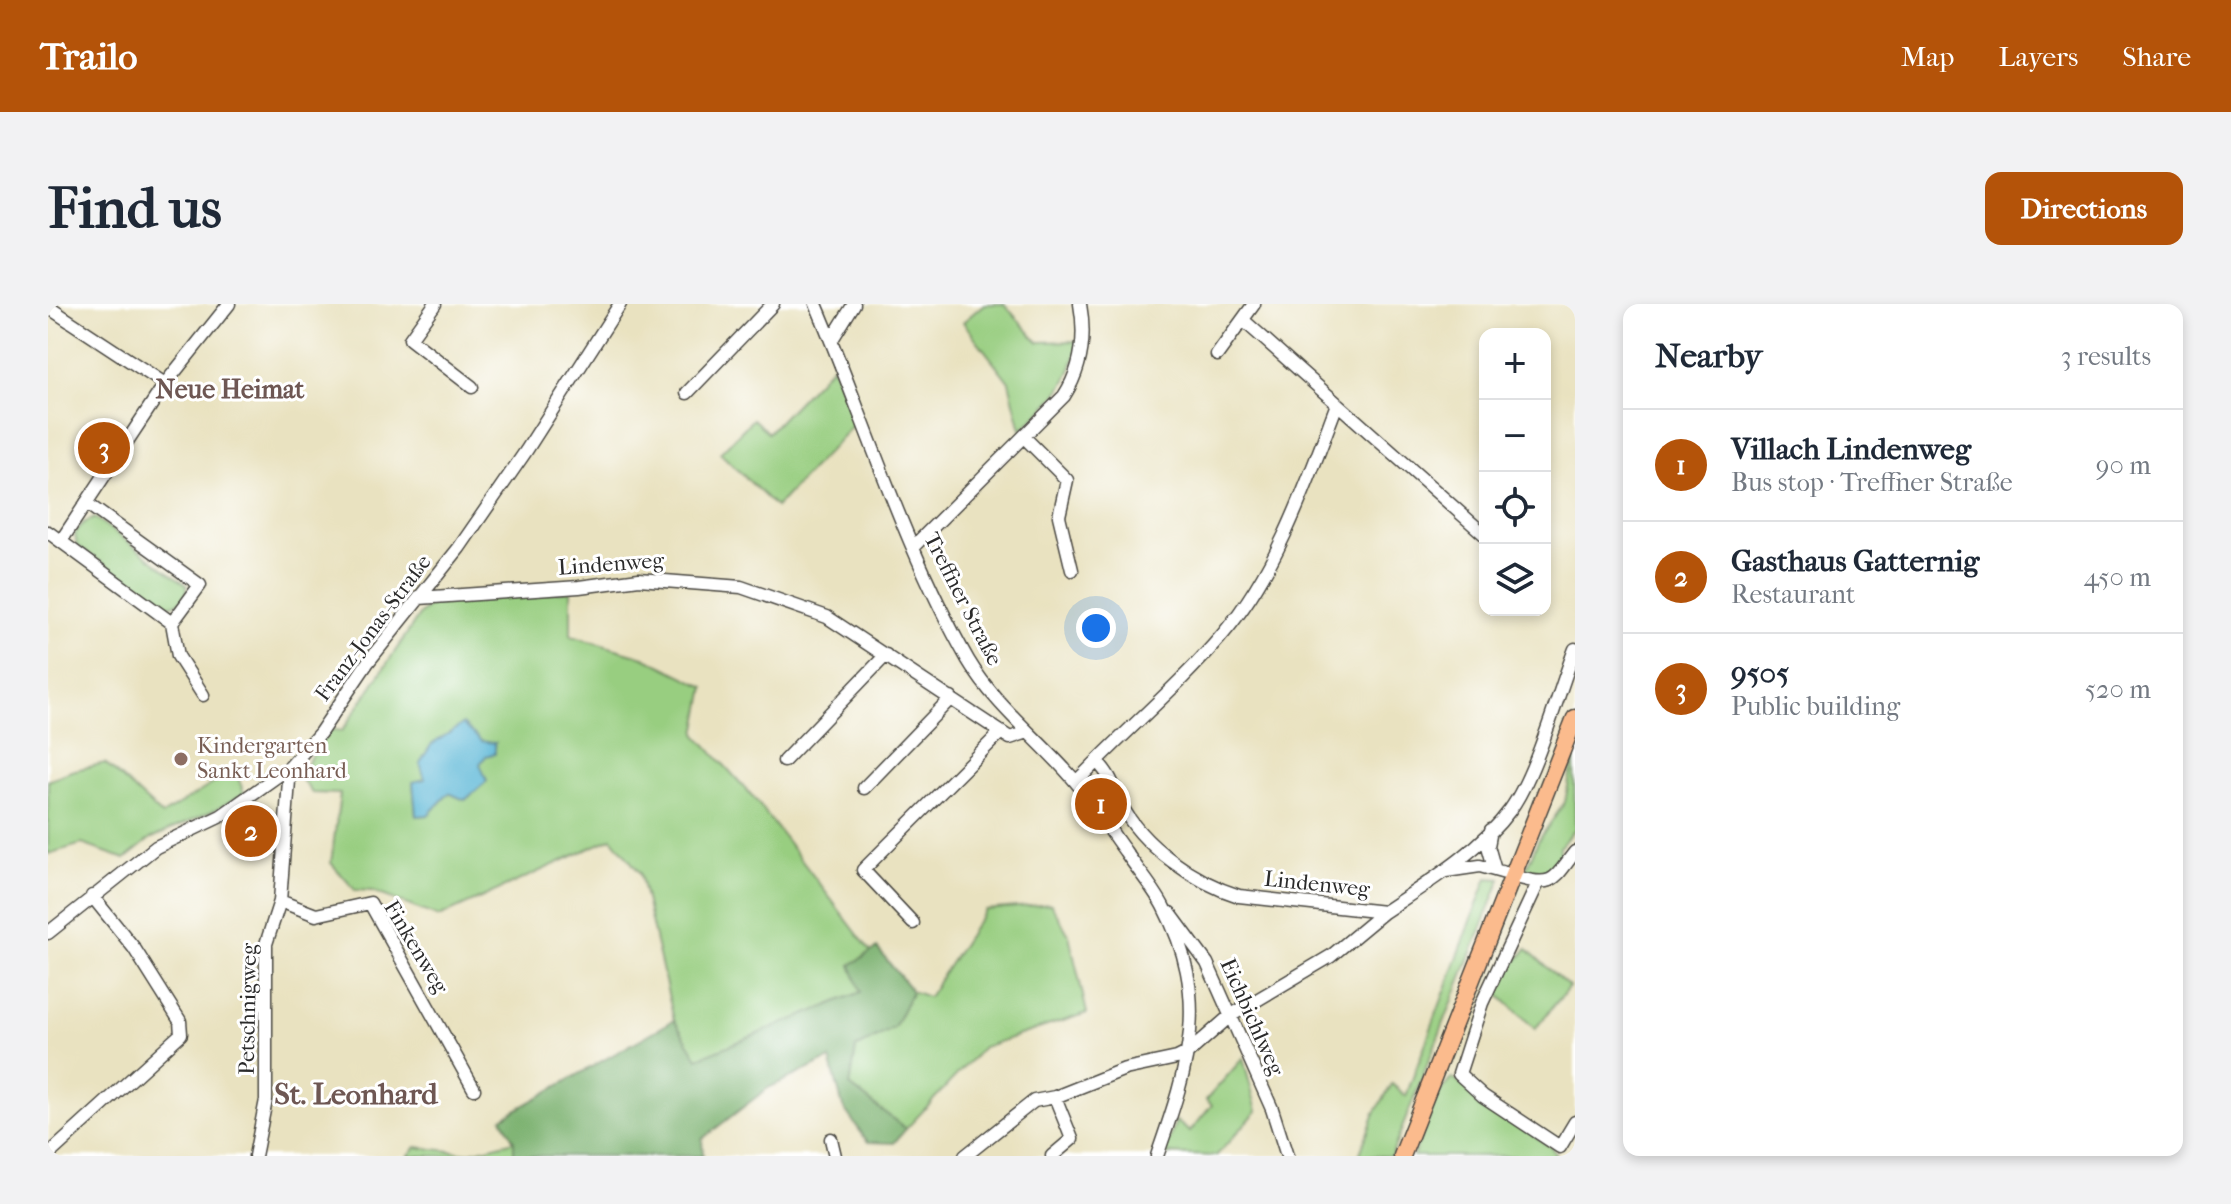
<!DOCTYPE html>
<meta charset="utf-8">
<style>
:root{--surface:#fff;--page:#f2f2f3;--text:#1f2937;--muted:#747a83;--line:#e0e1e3;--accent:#b45309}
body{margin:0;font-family:"IM FELL French Canon",serif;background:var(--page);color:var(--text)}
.controls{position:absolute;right:24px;top:24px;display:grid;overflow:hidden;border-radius:16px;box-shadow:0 4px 12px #0003}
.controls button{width:72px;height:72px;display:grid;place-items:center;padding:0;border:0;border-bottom:2px solid var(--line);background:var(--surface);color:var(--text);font:40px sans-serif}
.you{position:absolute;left:1048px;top:324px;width:28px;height:28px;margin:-20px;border:6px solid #fff;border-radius:50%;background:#1a73e8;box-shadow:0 0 0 12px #1a73e833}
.badge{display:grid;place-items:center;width:52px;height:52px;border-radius:50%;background:var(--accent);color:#fff;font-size:26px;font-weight:700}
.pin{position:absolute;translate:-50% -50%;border:4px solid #fff;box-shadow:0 2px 8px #0006}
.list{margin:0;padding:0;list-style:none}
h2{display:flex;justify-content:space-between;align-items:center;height:104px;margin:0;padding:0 32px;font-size:34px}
h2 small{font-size:26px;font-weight:400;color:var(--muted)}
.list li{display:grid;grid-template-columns:52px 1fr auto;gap:24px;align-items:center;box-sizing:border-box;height:112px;padding:0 32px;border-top:2px solid var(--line)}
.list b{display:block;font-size:30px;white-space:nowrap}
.list p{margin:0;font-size:26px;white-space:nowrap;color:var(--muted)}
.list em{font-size:26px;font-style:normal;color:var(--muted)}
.icon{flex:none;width:44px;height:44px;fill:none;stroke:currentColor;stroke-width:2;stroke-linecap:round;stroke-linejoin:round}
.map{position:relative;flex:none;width:1527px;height:852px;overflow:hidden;border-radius:16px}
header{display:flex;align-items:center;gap:48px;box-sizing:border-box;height:112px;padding:0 40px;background:var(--accent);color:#fff}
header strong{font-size:38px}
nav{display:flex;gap:44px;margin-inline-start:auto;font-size:28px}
.intro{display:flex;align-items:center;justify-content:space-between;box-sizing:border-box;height:192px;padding:0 48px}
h1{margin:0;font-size:56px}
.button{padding:20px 36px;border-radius:16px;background:var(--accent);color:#fff;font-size:28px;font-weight:700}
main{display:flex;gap:48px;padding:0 48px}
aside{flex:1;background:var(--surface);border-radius:16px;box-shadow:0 4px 12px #0003}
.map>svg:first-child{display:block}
.green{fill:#98ce80;stroke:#627c56;stroke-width:2;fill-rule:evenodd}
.forest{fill:#7ab16e;stroke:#526e4c;stroke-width:2}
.water{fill:#58b6d6;stroke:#427080;stroke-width:2}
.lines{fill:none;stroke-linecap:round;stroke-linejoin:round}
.minor-casing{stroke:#484641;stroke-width:15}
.major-casing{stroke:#484641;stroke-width:19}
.minor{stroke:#fff;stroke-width:12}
.major{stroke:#fbbb8d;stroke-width:16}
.education-dot{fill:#8d6e63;stroke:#fff;stroke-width:3}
.labels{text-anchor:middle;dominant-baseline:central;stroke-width:6;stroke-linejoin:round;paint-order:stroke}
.street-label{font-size:22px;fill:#2b2b2b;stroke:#fff}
.education-label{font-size:22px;fill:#785e54;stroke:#fff;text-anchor:start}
.quarter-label{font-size:26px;font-weight:bold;fill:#6e5753;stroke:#fff}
.district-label{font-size:30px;font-weight:bold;fill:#6e5753;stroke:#fff}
</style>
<header>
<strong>Trailo</strong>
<nav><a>Map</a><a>Layers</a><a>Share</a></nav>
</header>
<div class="intro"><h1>Find us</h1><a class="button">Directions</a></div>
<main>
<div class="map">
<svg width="1527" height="852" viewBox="0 0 1527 852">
<rect width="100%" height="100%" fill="#fff"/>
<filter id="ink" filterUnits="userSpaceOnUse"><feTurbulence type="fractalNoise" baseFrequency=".0125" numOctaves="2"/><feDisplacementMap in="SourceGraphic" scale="16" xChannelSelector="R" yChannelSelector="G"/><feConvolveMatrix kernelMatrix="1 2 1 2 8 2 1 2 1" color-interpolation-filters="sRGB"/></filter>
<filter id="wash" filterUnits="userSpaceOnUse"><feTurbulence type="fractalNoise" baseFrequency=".006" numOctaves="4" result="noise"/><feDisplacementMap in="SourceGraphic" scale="32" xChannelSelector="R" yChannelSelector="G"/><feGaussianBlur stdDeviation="1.8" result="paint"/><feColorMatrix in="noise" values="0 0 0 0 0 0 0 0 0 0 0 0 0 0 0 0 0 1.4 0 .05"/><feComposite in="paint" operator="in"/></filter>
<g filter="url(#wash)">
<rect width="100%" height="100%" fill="#e9e2c0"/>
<path class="green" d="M936,0H956L990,38L1030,37C1025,78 1003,100 973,126L961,78L915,18Z
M784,62L807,119L728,203L672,149L705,115L720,129Z
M47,214L139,281C141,293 129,303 118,301L29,242L27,230L35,219Z
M523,287V332L596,353L657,383L648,430L706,494L823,648L803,661L814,688L650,755L626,716L592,569L564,534L391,613L324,587L307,586L283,559L292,490L264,489L251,472L280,425L294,427L372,310L383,300L394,296ZM447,439L431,460L439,477L417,496L401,489L380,511L368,512L365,479L377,476V467Z
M1526,450L1527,524L1512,543V558C1500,570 1493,573 1476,569L1490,537L1517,498Z
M57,459L114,511L187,466L196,489L167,506L102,535L77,555L34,540L0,550V477L23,467Z
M1439,574L1453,575L1343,852H1311L1327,809L1344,780L1358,792Z
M1003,600L1021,631L1039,709L935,743L858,825L802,782L808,744L846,724L864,687L880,693L937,606Z
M1479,645L1521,683L1487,725L1449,689L1457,670Z
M1195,754L1209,807L1168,852L1116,850L1128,817L1142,828L1164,801L1158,796Z
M1404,774L1504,844L1508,852H1365L1391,789Z
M466,837V852H360L368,843L419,849Z"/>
<path class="forest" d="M829,644L864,687L846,724L808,744L802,782L858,825L846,839L820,838L795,803L782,755L720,784L654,835L655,852H466V837L454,814L626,716L650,754L813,688L803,661Z"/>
<path class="water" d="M415,420L433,437L447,439V450L438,452L432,460L439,477L417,496L401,489L380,511L368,512L365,478L377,475L372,459L383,441Z"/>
</g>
<g filter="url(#ink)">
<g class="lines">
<g class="minor-casing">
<path id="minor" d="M387,0L362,35L424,83
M768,0C818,118 856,244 920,356C946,400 987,432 1020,469C1042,492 1058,522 1077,547C1089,565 1105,583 1115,602C1163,694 1141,760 1109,852
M0,3L117,80
M1195,16L1437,231
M783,37L806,0
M1169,51L1206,0
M639,89L725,0
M977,134L1019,176L1011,212L1024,266
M38,199L152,281L124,319
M0,228L124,319L130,352L155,391
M13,237L117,80L181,0
M865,243L1016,92C1034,64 1038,33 1032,0
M371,294L531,283L591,275L693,283L779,313L962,434L980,428
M736,457L838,351
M1049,457C1091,415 1137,375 1175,330C1230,265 1259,179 1289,100
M1028,478L1049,457C1065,475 1064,480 1073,500C1093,542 1149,579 1191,592L1336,608C1379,579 1431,548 1462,506C1488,471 1510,389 1527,345
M816,484L903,394
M1443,526L1440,542L1446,563
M1398,567L1432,562L1457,569
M1472,574C1507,584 1507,573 1527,548
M1490,579L1434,699L1411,770L1435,792L1512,843L1527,818
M232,597L268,611L322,599L426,785
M1122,609L1159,659L1224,805L1239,852
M865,619L815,566L953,428
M0,629L108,543L173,512L242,463L272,429L320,358L411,244L478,147L572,0
M783,835L787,852
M0,851L133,730L132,717L86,644L44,592
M207,852L218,796V640L232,597L242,463
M917,852L986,797L1007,793L1077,765L1129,754L1141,748L1182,712L1283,652L1336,608
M1004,852L1024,835L1007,793"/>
</g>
<g class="major-casing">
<path id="major" d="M1354,852L1527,414"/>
</g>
<use href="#minor" class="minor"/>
<use href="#major" class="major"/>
</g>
</g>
<circle class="education-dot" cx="133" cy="455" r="8"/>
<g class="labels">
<g class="street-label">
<text transform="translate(563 260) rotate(-4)">Lindenweg</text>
<text transform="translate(915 295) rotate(63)">Treffner Straße</text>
<text transform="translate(325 324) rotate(-53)">Franz-Jonas-Straße</text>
<text transform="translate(1269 580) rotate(6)">Lindenweg</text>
<text transform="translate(368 643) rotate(59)">Finkenweg</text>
<text transform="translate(200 705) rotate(-89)">Petschnigweg</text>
<text transform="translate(1204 713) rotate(66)">Eichbichlweg</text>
</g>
<g class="education-label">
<text x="149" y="442">Kindergarten<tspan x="149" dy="25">Sankt Leonhard</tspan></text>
</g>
<g class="quarter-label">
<text x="182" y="85">Neue Heimat</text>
</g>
<g class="district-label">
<text x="308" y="790">St. Leonhard</text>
</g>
</g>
</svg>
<div class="controls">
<button>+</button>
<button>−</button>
<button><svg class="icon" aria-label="locate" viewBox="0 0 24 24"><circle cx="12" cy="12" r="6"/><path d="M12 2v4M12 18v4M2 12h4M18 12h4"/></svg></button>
<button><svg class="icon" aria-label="layers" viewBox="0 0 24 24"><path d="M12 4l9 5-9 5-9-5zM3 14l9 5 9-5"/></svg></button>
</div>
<div class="you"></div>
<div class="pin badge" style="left:1053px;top:500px">1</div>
<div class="pin badge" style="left:203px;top:527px">2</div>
<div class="pin badge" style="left:56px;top:144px">3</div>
</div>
<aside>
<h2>Nearby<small>3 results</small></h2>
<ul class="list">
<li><span class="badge">1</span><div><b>Villach Lindenweg</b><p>Bus stop · Treffner Straße</p></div><em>90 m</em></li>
<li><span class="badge">2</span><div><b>Gasthaus Gatternig</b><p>Restaurant</p></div><em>450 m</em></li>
<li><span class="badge">3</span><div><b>9505</b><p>Public building</p></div><em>520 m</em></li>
</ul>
</aside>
</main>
